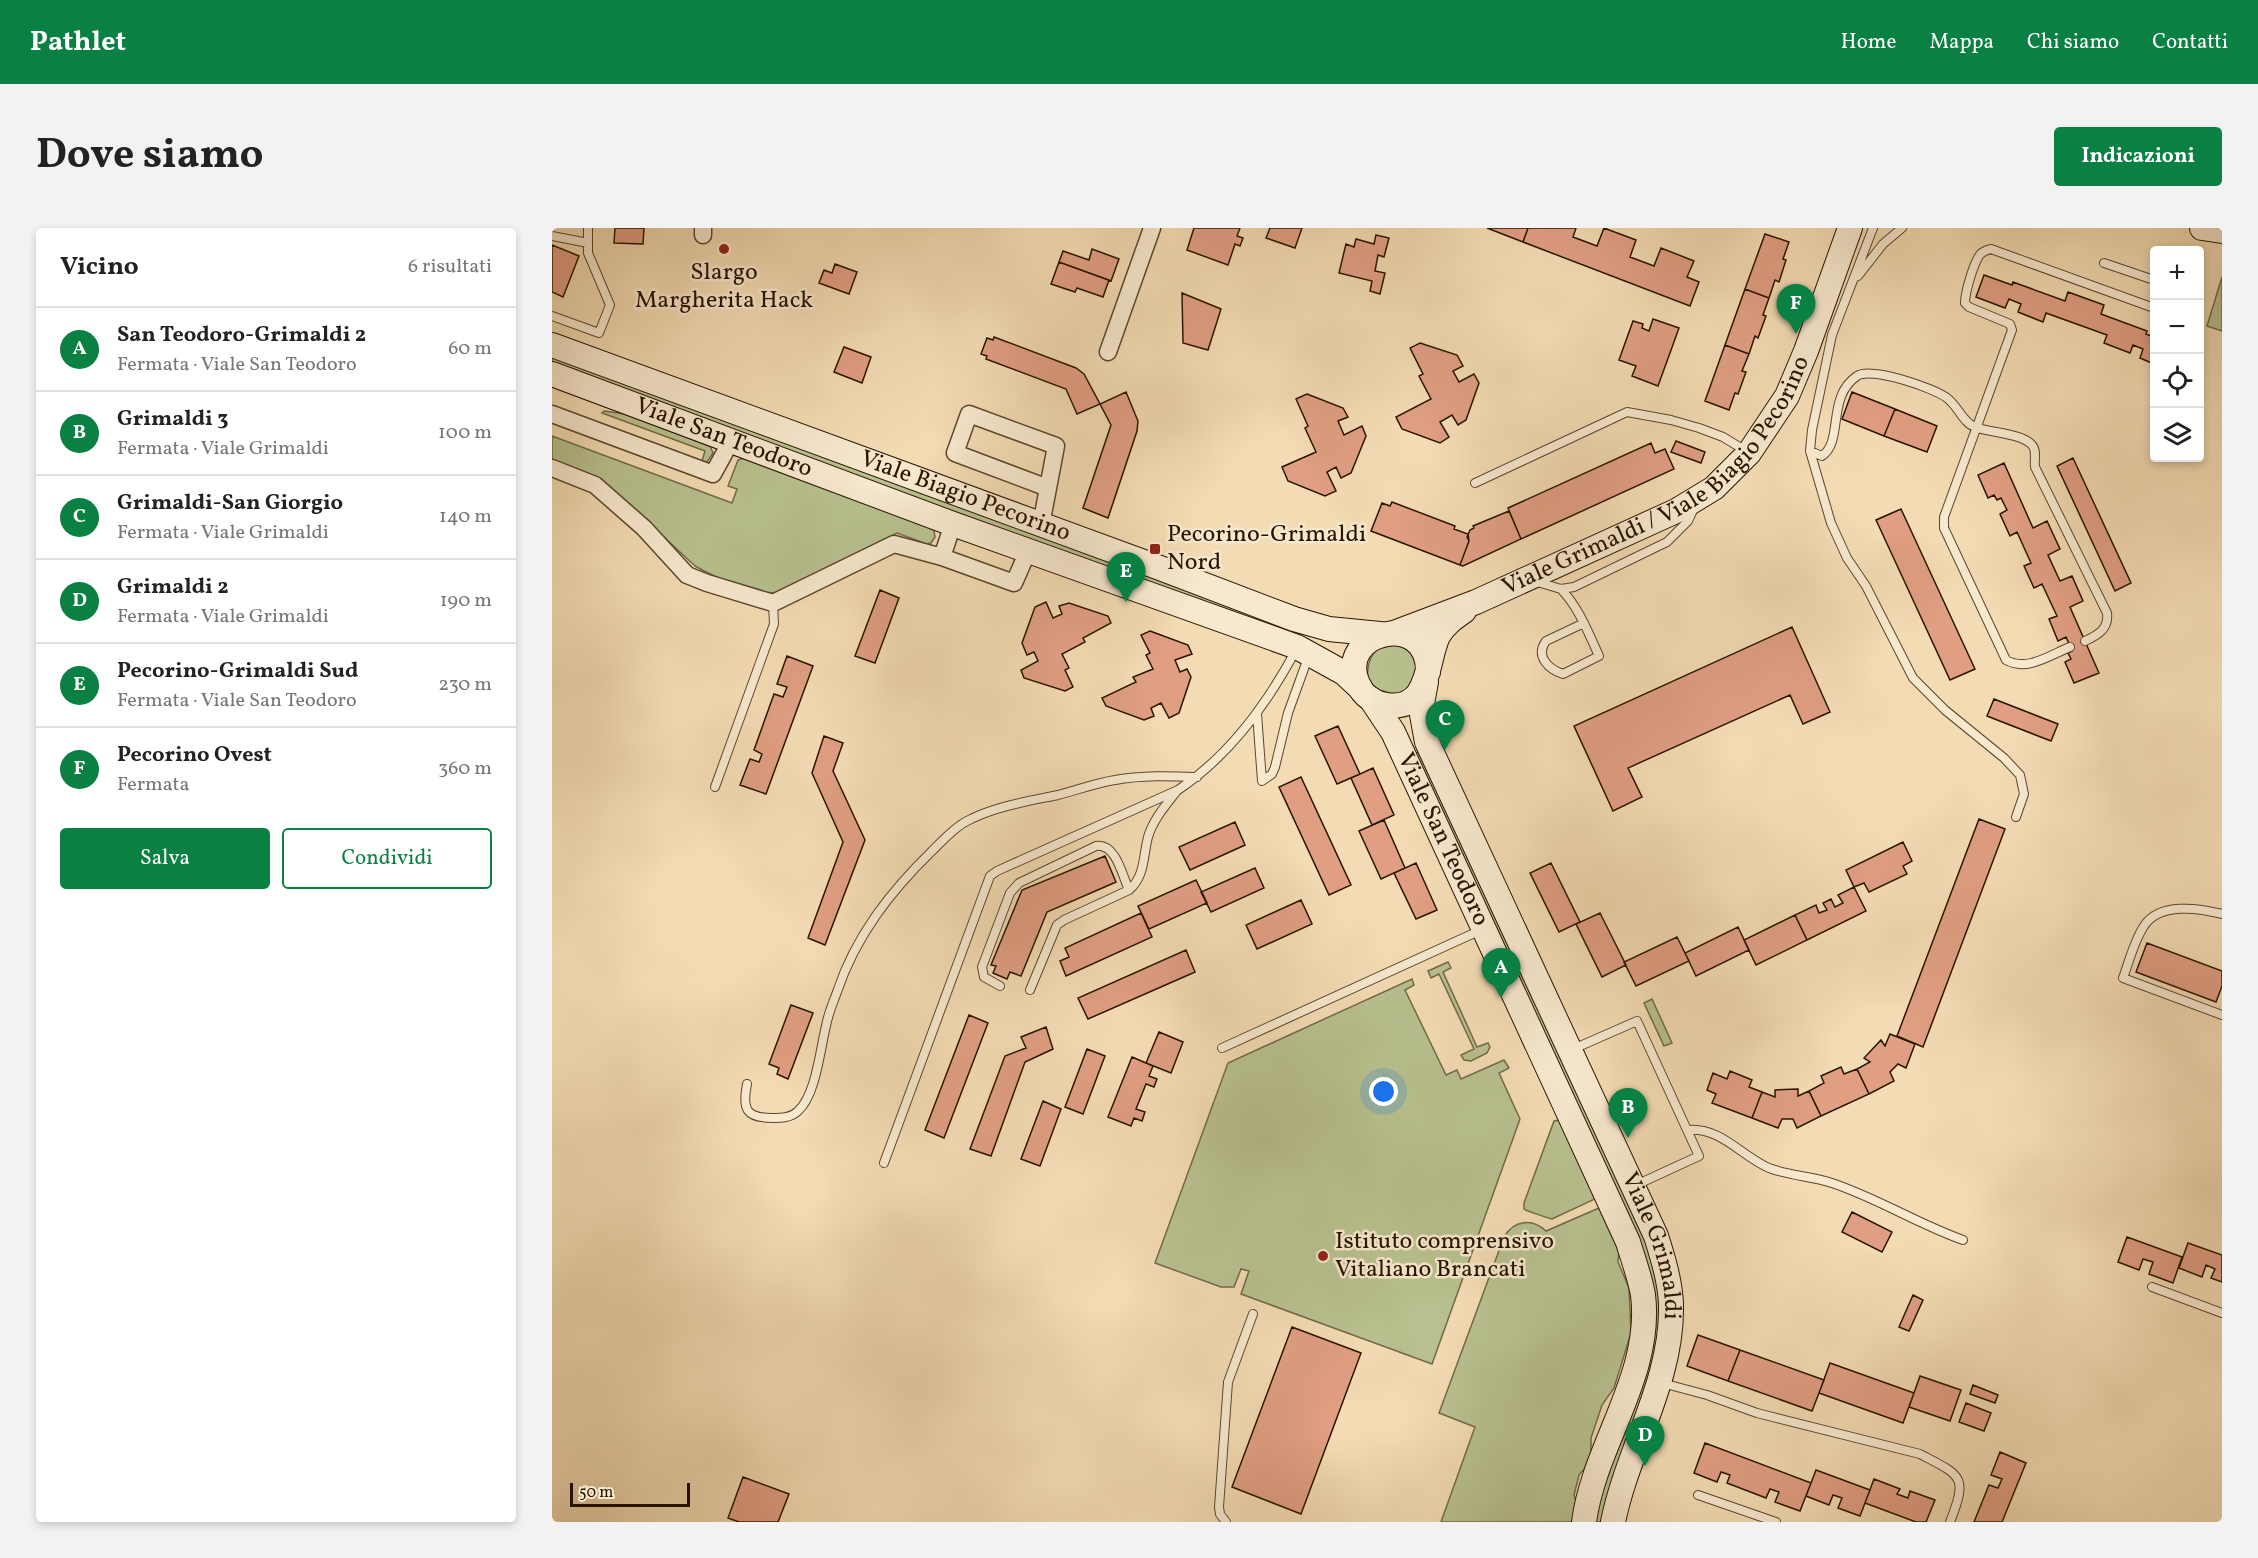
<!DOCTYPE html>
<html lang="it">
<meta charset="utf-8">
<style>
:root{--surface:#fff;--page:#f2f2f2;--text:#222;--muted:#767676;--line:#e0e0e0;--accent:#0b8043}
body{margin:0;font-family:Vollkorn,serif;background:var(--page);color:var(--text)}
.controls{position:absolute;right:18px;top:18px;display:grid;overflow:hidden;border-radius:6px;box-shadow:0 3px 9px #0003}
.controls button{width:54px;height:54px;display:grid;place-items:center;padding:0;border:0;border-bottom:2px solid var(--line);background:var(--surface);color:var(--text);font:30px sans-serif}
.scale{position:absolute;left:18px;bottom:15px;width:120px;box-sizing:border-box;padding-left:6px;border:3px solid #281400;border-top:0;font-size:16px;line-height:21px;white-space:nowrap;color:#281400;-webkit-text-stroke:4px #f7e8ce;paint-order:stroke}
.you{position:absolute;left:832px;top:864px;width:21px;height:21px;margin:-15px;border:4px solid #fff;border-radius:50%;background:#1a73e8;box-shadow:0 0 0 9px #1a73e833}
.badge{display:grid;place-items:center;width:39px;height:39px;border-radius:50%;background:var(--accent);color:#fff;font-size:20px;font-weight:700}
.pin{position:absolute;translate:-50% -50px;filter:drop-shadow(0 2px 3px #0008)}
.pin::after{content:'';position:absolute;top:32px;width:21px;height:18px;background:inherit;clip-path:polygon(0 0,100% 0,50% 100%)}
.list{margin:0;padding:0;list-style:none}
h2{display:flex;justify-content:space-between;align-items:center;height:78px;margin:0;padding:0 24px;font-size:26px}
h2 small{font-size:20px;font-weight:400;color:var(--muted)}
.list li{display:grid;grid-template-columns:39px 1fr auto;gap:18px;align-items:center;box-sizing:border-box;height:84px;padding:0 24px;border-top:2px solid var(--line)}
.list b{display:block;font-size:22px;white-space:nowrap}
.list p{margin:0;font-size:20px;white-space:nowrap;color:var(--muted)}
.list em{font-size:20px;font-style:normal;color:var(--muted)}
.actions{display:flex;gap:12px;padding:18px 24px}
.actions a{flex:1;padding:14px 0;border:2px solid var(--accent);border-radius:6px;text-align:center;font-size:21px;color:var(--accent)}
.actions .main{background:var(--accent);color:#fff}
.icon{flex:none;width:33px;height:33px;fill:none;stroke:currentColor;stroke-width:2;stroke-linecap:round;stroke-linejoin:round}
.map{position:relative;flex:none;width:1670px;height:1294px;overflow:hidden;border-radius:6px}
header{display:flex;align-items:center;gap:36px;box-sizing:border-box;height:84px;padding:0 30px;background:var(--accent);color:#fff}
header strong{font-size:28px}
nav{display:flex;gap:33px;margin-inline-start:auto;font-size:21px}
.intro{display:flex;align-items:center;justify-content:space-between;box-sizing:border-box;height:144px;padding:0 36px}
h1{margin:0;font-size:42px}
.button{padding:15px 27px;border-radius:6px;background:var(--accent);color:#fff;font-size:21px;font-weight:700}
main{display:flex;gap:36px;padding:0 36px}
aside{flex:1;background:var(--surface);border-radius:6px;box-shadow:0 3px 9px #0003}
.map>svg:first-child{display:block}
.green{fill:#b8c18f;stroke:#706a48;stroke-width:1.5}
.building{fill:#e09e83;stroke:#281400;stroke-width:1.5}
.lines{fill:none;stroke-linecap:round;stroke-linejoin:round}
.lane-casing{stroke:#5b462d;stroke-width:10}
.street-casing{stroke:#5b462d;stroke-width:19}
.secondary-casing{stroke:#281400;stroke-width:26}
.lane{stroke:#f7e8ce;stroke-width:8}
.street{stroke:#f7e8ce;stroke-width:16}
.secondary{stroke:#f7e8ce;stroke-width:24}
.poi-dot{fill:#8f2418;stroke:#f7e8ce;stroke-width:2}
.labels{text-anchor:middle;dominant-baseline:central;stroke-width:5;stroke-linejoin:round;paint-order:stroke}
.poi-label{font-size:24px;fill:#281400;stroke:#f7e8ce;text-anchor:start}
.street-label{font-size:24px;fill:#281400;stroke:#f7e8ce}
</style>
<header>
<strong>Pathlet</strong>
<nav><a>Home</a><a>Mappa</a><a>Chi siamo</a><a>Contatti</a></nav>
</header>
<div class="intro"><h1>Dove siamo</h1><a class="button">Indicazioni</a></div>
<main>
<aside>
<h2>Vicino<small>6 risultati</small></h2>
<ul class="list">
<li><span class="badge">A</span><div><b>San Teodoro-Grimaldi 2</b><p>Fermata · Viale San Teodoro</p></div><em>60 m</em></li>
<li><span class="badge">B</span><div><b>Grimaldi 3</b><p>Fermata · Viale Grimaldi</p></div><em>100 m</em></li>
<li><span class="badge">C</span><div><b>Grimaldi-San Giorgio</b><p>Fermata · Viale Grimaldi</p></div><em>140 m</em></li>
<li><span class="badge">D</span><div><b>Grimaldi 2</b><p>Fermata · Viale Grimaldi</p></div><em>190 m</em></li>
<li><span class="badge">E</span><div><b>Pecorino-Grimaldi Sud</b><p>Fermata · Viale San Teodoro</p></div><em>230 m</em></li>
<li><span class="badge">F</span><div><b>Pecorino Ovest</b><p>Fermata</p></div><em>360 m</em></li>
</ul>
<div class="actions"><a class="main">Salva</a><a>Condividi</a></div>
</aside>
<div class="map">
<svg width="1670" height="1294" viewBox="0 0 1670 1294">
<rect width="100%" height="100%" fill="#f3dbb3"/>
<filter id="stains"><feTurbulence type="fractalNoise" baseFrequency=".00333" numOctaves="4"/><feColorMatrix values="0 0 0 0 .2 0 0 0 0 .09 0 0 0 0 .02 0 0 0 .5 -.17"/></filter>
<radialGradient id="worn" r=".72"><stop offset=".6" stop-color="#630" stop-opacity="0"/><stop offset="1" stop-color="#630" stop-opacity=".3"/></radialGradient>
<path class="green" d="M1670,49V103L1655,98Z
M0,128L726,395L727,399L721,401L0,136Z
M52,183L73,186L158,218L161,225L155,234L150,233L153,223L50,185Z
M0,208L180,275L185,261L176,258L186,232L192,230L378,300L382,303L383,309L379,315L375,316L345,305L230,364C207,369 164,350 143,338L70,270L0,234Z
M845,416L859,423L867,447L850,466C844,466 836,467 831,465C809,459 814,433 825,421Z
M868,523L1096,1012L1109,1063L1107,1121L1052,1294H1041L1099,1096L862,526Z
M896,734L899,740L891,744L925,819L936,815L938,819L935,825L919,833L912,832L909,827L922,821L887,746L879,750L876,743Z
M860,751L862,757L853,762L894,847L905,842L909,851L952,832L957,840L947,845L968,891L880,1136L689,1066L697,1043L689,1041L682,1059H669L603,1035L676,835Z
M1100,771L1120,815L1112,818L1092,775Z
M1007,892L1043,971L1000,991C996,990 975,983 972,981V975L1002,893Z
M1047,980L1067,1024L1066,1034L1077,1060L1079,1105L1062,1160L1050,1177L1039,1210V1224L1033,1240L1027,1247L1022,1267L1024,1273L1020,1294H889L923,1199L887,1185L952,1009C962,992 980,990 994,1003Z"/>
<path class="building" d="M63,0H92L91,16L62,15Z
M642,0H688L685,8L691,10L688,18L683,16L676,37L635,22Z
M718,0H750L743,20L714,10Z
M935,0H976L971,14Z
M976,0H1024L1021,9L1045,18L1052,0L1084,12L1078,29L1102,38L1109,20L1142,33L1135,49L1147,54L1138,78L971,14Z
M1213,6L1237,14L1231,31L1234,32L1227,54L1223,52L1217,70L1193,61Z
M824,7L837,10L832,29L826,27L823,43L833,45L828,66L818,63L820,53L787,45L794,16L802,19L804,11L822,16Z
M0,17L27,28L11,69L0,64Z
M540,21L567,31L559,53L507,34L511,23L537,32Z
M507,34L557,52L551,69L525,60L523,64L499,56Z
M283,36L305,44L297,66L267,55L272,42L280,45Z
M1432,47L1460,57L1461,54L1513,73L1516,64L1552,77L1549,86L1595,103L1594,106L1602,109V136L1588,130L1591,121L1581,117L1578,125L1552,115L1555,107L1494,85L1491,94L1466,84L1469,76L1457,71L1453,80L1424,69Z
M1193,61L1217,70L1211,87L1214,88L1206,110L1203,108L1197,126L1173,117Z
M630,65L669,81L656,122L631,115Z
M1101,91L1127,100L1106,158L1080,148L1084,138L1067,132L1081,93L1091,96L1090,100L1097,103Z
M442,109L524,140L532,146L548,176L525,186L514,161L434,131L435,128L429,126L435,110L441,112Z
M868,115L905,127L911,138L901,143L907,154L922,146L927,155L914,192L906,197L900,187L888,194L897,209L888,215L850,201L844,189L879,171L867,148L871,146L858,120Z
M1173,117L1197,126L1190,143L1194,144L1186,166L1183,165L1177,182L1153,173Z
M292,119L319,129L310,155L282,144Z
M574,164L586,193L585,203L556,290L531,280L559,197L548,176Z
M1300,164L1343,181L1332,208L1290,191Z
M755,166L791,180L796,189L786,193L792,207L810,198L814,208L799,245L789,250L784,239L775,244L784,263L773,268L736,253L730,239L764,224L753,200L756,198L744,171Z
M1343,181L1385,198L1375,224L1332,208Z
M1124,213L1153,224L1149,235L1119,224Z
M1099,215L1103,225L1113,221L1122,241L969,311L956,280Z
M1521,230L1579,355L1563,363L1505,238Z
M1452,235L1481,300L1495,293L1508,321L1496,327L1508,353L1520,348L1531,373L1518,379L1547,445L1522,455L1513,434L1519,431L1516,425L1520,423L1514,409L1506,413L1497,391L1505,388L1490,356L1482,360L1472,338L1479,335L1465,304L1458,308L1448,286L1455,282L1449,270L1445,272L1442,267L1436,270L1426,247Z
M840,274L903,298L902,301L916,306L917,313L908,337L819,303L830,275L838,278Z
M1349,281L1423,441L1398,452L1324,292Z
M957,283L969,311L911,338L908,337L917,313L915,309L918,302L922,300L921,298Z
M328,362L347,370L323,435L303,428Z
M494,374L501,390L510,386L507,378L517,375L556,388L559,395L531,410L533,414L510,426L517,440L513,442L521,459L513,463L472,450L469,442L486,433L482,424L475,427L470,415L483,379Z
M1240,399L1278,484L1251,496L1238,467L1076,540L1090,569L1061,583L1022,498Z
M598,403L636,417L640,426L623,432L628,444L635,441L639,449L627,485L617,490L609,475L599,480L602,488L592,492L554,478L550,470L584,454L581,449L601,441L594,427L598,425L589,407Z
M235,428L261,438L214,566L188,557L198,531L207,534L210,526L202,522L222,466L231,469L235,459L225,456Z
M1442,471L1506,496L1499,513L1435,488Z
M786,498L808,546L785,556L763,508Z
M272,508L291,515L281,543L313,612L273,717L256,710L291,614L260,545Z
M821,540L842,587L820,597L799,550Z
M749,549L799,657L777,667L727,559Z
M1427,591L1453,601L1371,819L1345,808Z
M832,592L853,640L829,651L807,603Z
M683,594L693,617L638,642L627,619Z
M1351,614L1360,633L1351,638L1355,646L1317,664L1312,655L1302,659L1294,642Z
M553,628L564,654L495,684L469,748L458,744L455,751L441,745L444,738L439,737L470,662Z
M864,635L885,682L864,691L842,645Z
M999,635L1028,694L1007,704L978,645Z
M703,640L712,660L659,684L649,664Z
M644,652L655,675L597,701L586,678Z
M1302,659L1314,683L1255,712L1243,687L1264,677L1267,685L1275,682L1271,675L1279,671L1283,679L1291,675L1286,667Z
M749,672L760,696L705,721L694,697Z
M589,685L600,709L514,748L508,733L517,729L513,720Z
M1048,685L1074,737L1050,749L1024,696Z
M1243,687L1255,712L1204,737L1192,712Z
M1186,699L1197,722L1144,748L1133,725Z
M1125,709L1137,733L1084,758L1072,734Z
M1595,715L1670,743V758L1664,774L1584,744Z
M634,722L643,744L536,791L526,770Z
M239,777L261,785L236,851L225,846L227,840L217,836Z
M417,787L436,795L392,910L373,902Z
M494,799L501,821L473,834L439,928L418,921L453,828L474,820L469,809Z
M607,804L631,814L619,845L594,835Z
M1338,806L1363,816L1354,840L1346,836L1338,844L1342,853L1317,866L1305,841L1318,834L1312,830L1329,812L1333,818Z
M535,821L553,828L531,886L513,879Z
M580,829L601,838L597,848L605,851L602,859L594,856L584,881L593,884L590,893L582,890L579,898L556,889Z
M1289,839L1292,846L1305,841L1317,866L1269,888L1257,863L1272,855L1269,848Z
M1178,843L1200,852L1197,859L1210,864L1200,890L1160,875L1164,866L1155,862L1161,845L1175,851Z
M1246,861V868L1257,863L1269,888L1245,900L1241,891H1230L1226,900L1200,890L1210,864L1223,869V862Z
M491,873L509,881L488,938L469,931Z
M1300,984L1340,1004L1330,1024L1290,1004Z
M1575,1009L1630,1029L1621,1055L1597,1046L1601,1034L1591,1031L1587,1042L1566,1034Z
M1636,1015L1670,1027V1054L1659,1050L1663,1041L1654,1037L1650,1049L1627,1040Z
M1361,1067L1371,1072L1357,1103L1347,1099Z
M740,1099L809,1125L749,1286L680,1259Z
M1146,1107L1188,1122L1176,1153L1135,1138Z
M1188,1122L1272,1152L1260,1183L1176,1153Z
M1278,1135L1362,1165L1351,1195L1267,1165Z
M1368,1148L1409,1162L1398,1193L1357,1179Z
M1421,1157L1446,1167L1443,1175L1418,1166Z
M1414,1175L1439,1185L1432,1203L1407,1194Z
M1153,1215L1259,1255L1248,1283L1223,1274L1227,1264L1218,1261L1214,1270L1175,1255L1178,1247L1169,1244L1165,1254L1142,1245Z
M1448,1224L1474,1235L1450,1294H1422L1437,1257L1446,1260L1450,1251L1439,1247Z
M1264,1242L1318,1262L1308,1288L1286,1280L1290,1270L1281,1267L1277,1277L1254,1268Z
M191,1249L237,1266L226,1294H187L176,1290Z
M1322,1251L1348,1261L1345,1266L1356,1270L1358,1263L1383,1272L1374,1294H1364L1313,1275Z"/>
<g class="lines">
<g class="lane-casing">
<path id="lane" d="M1321,0L1280,107L1260,202L1258,223L1279,295L1295,330L1314,358L1361,450L1393,482L1452,530L1468,547L1472,566L1464,589
M0,8L36,15
M1552,35L1602,52
M1306,48L1331,16L1350,0
M0,88L47,105L58,77L36,25V0
M1258,223L1270,228C1292,213 1274,169 1305,148C1318,138 1382,160 1395,170C1406,178 1411,195 1423,199C1438,205 1470,205 1480,217C1485,222 1482,232 1483,239L1555,385C1557,401 1546,407 1533,413
M923,255L1075,184L1119,192L1147,200L1171,209L1194,223
M982,353L1009,361L1022,359L1115,314L1136,293L1143,278
M1009,361C1027,380 1036,404 1047,428L1011,446C996,441 983,428 994,413L1032,395
M1518,419C1498,427 1475,444 1454,432L1392,300V289L1460,102L1458,96L1417,79L1413,75C1413,64 1421,38 1427,28C1430,23 1435,22 1439,21L1602,80
M705,486L710,553L720,546L723,539L736,485L757,427
M163,559L222,396L221,375
M1670,686C1647,680 1607,674 1592,698C1582,713 1577,734 1571,750L1670,787
M448,758L432,749L430,739L458,665L467,655L544,618C564,615 570,647 577,662
M478,762L505,697L512,692L577,662C593,649 591,628 596,609C601,592 613,578 624,564
M670,820L929,702
M1019,822L1085,793L1147,928L1084,957
M195,856C190,881 194,890 220,890C229,890 239,890 246,883C264,867 268,822 274,798C276,786 281,775 285,764C304,707 339,663 380,623C391,612 405,597 419,591C446,578 477,573 506,567C525,562 544,555 563,552C590,547 618,548 645,549
M1136,902C1169,899 1189,928 1217,940C1238,948 1259,948 1280,955C1325,970 1366,996 1411,1012
M332,935L438,648L445,643L626,562C677,528 717,473 745,420
M1600,1059L1670,1085
M1110,1155L1155,1167L1205,1185L1368,1226C1410,1248 1416,1248 1398,1294
M1146,1267L1224,1294
M674,1294L668,1286L667,1279L676,1154L701,1086"/>
</g>
<g class="street-casing">
<path id="street" d="M151,0V7
M556,124L600,0
M0,186L161,246L179,213
M0,240L43,257L92,300L135,347L155,355L221,375L342,316L390,329L401,296
M489,297L504,218L417,186L403,225L496,260
M390,329L462,355L476,323"/>
</g>
<g class="secondary-casing">
<g id="secondary">
<path d="M1650,0L1670,3"/>
<path id="s1" d="M0,117L608,340L742,391L777,401L828,406"/>
<path id="s2" d="M0,146L401,296L745,419L792,445L808,460"/>
<path id="s3" d="M842,405L924,374L1124,283L1162,260L1197,225L1235,168L1254,123L1298,0"/>
<path d="M876,444C877,381 782,403 806,456C811,468 822,475 835,477C878,483 874,434 886,408C892,397 902,390 912,383"/>
<path id="s4" d="M874,454L869,481L875,514L1104,1008C1111,1030 1118,1053 1119,1076C1121,1153 1076,1220 1061,1294"/>
<path id="s5" d="M819,471L841,504L1076,1014C1081,1031 1088,1049 1091,1067C1101,1147 1042,1217 1032,1294"/>
</g>
</g>
<use href="#lane" class="lane"/>
<use href="#street" class="street"/>
<use href="#secondary" class="secondary"/>
</g>
<g class="poi-dot">
<circle cx="172" cy="21" r="6"/>
<rect x="597" y="315" width="12" height="12" rx="3"/>
<circle cx="771" cy="1028" r="6"/>
</g>
<g class="labels">
<g class="poi-label">
<text x="172" y="45" text-anchor="middle">Slargo<tspan x="172" dy="28">Margherita Hack</tspan></text>
<text x="615" y="307">Pecorino-Grimaldi<tspan x="615" dy="28">Nord</tspan></text>
<text x="783" y="1014">Istituto comprensivo<tspan x="783" dy="28">Vitaliano Brancati</tspan></text>
</g>
<g class="street-label">
<text stroke="none"><textPath href="#s2" startOffset="183">Viale San Teodoro</textPath></text>
<text stroke="none"><textPath href="#s3" startOffset="315">Viale Grimaldi / Viale Biagio Pecorino</textPath></text>
<text stroke="none"><textPath href="#s1" startOffset="440">Viale Biagio Pecorino</textPath></text>
<text stroke="none"><textPath href="#s5" startOffset="158">Viale San Teodoro</textPath></text>
<text stroke="none"><textPath href="#s4" startOffset="614">Viale Grimaldi</textPath></text>
</g>
</g>
<rect width="100%" height="100%" filter="url(#stains)"/>
<rect width="100%" height="100%" fill="url(#worn)"/>
</svg>
<div class="controls">
<button>+</button>
<button>−</button>
<button><svg class="icon" aria-label="locate" viewBox="0 0 24 24"><circle cx="12" cy="12" r="6"/><path d="M12 2v4M12 18v4M2 12h4M18 12h4"/></svg></button>
<button><svg class="icon" aria-label="layers" viewBox="0 0 24 24"><path d="M12 4l9 5-9 5-9-5zM3 14l9 5 9-5"/></svg></button>
</div>
<div class="scale">50 m</div>
<div class="you"></div>
<div class="pin badge" style="left:949px;top:770px">A</div>
<div class="pin badge" style="left:1076px;top:910px">B</div>
<div class="pin badge" style="left:893px;top:522px">C</div>
<div class="pin badge" style="left:1093px;top:1238px">D</div>
<div class="pin badge" style="left:574px;top:374px">E</div>
<div class="pin badge" style="left:1244px;top:106px">F</div>
</div>
</main>
